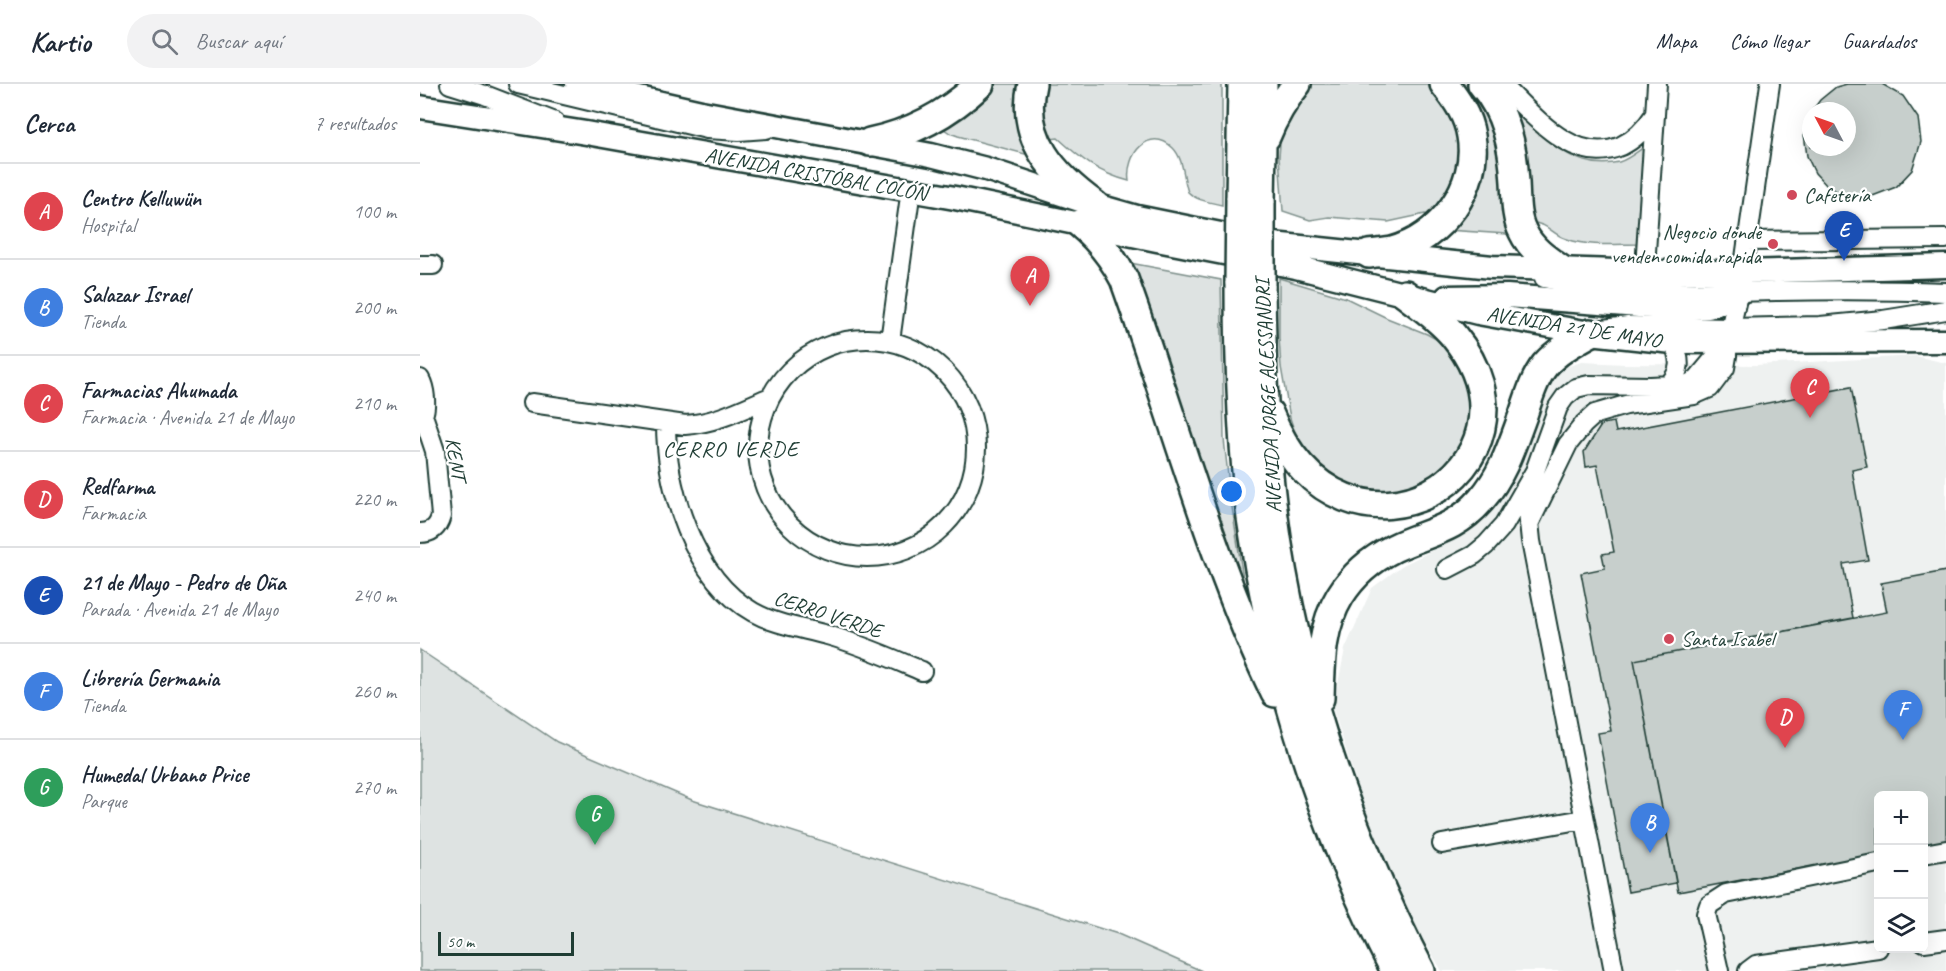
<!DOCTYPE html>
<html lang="es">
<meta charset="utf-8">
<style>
:root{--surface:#fff;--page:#f2f2f3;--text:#1f2937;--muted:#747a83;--line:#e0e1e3;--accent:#d1495b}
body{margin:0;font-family:Caveat,sans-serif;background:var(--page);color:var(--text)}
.controls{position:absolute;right:18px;bottom:18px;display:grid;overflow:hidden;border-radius:9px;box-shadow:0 6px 24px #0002}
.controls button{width:54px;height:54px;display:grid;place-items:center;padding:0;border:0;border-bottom:2px solid var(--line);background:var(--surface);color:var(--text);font:30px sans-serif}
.compass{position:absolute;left:1382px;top:18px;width:54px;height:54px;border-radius:50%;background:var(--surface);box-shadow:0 6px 24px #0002;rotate:311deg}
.scale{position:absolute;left:18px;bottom:15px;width:136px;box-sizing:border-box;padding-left:6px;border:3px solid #1f3d34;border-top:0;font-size:16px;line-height:21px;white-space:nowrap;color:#1f3d34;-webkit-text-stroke:4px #fff;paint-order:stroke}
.you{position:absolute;left:812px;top:408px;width:21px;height:21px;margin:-15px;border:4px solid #fff;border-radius:50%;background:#1a73e8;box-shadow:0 0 0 9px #1a73e833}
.badge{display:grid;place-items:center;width:39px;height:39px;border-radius:50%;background:var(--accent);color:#fff;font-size:20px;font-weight:700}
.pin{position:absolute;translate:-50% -50px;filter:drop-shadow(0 2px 3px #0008)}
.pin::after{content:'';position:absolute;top:32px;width:21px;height:18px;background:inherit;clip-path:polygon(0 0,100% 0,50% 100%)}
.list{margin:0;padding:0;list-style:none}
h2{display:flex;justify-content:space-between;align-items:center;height:78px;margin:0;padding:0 24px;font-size:26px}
h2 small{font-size:20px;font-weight:400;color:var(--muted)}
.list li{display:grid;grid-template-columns:39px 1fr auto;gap:18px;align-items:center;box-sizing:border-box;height:96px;padding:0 24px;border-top:2px solid var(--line)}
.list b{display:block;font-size:22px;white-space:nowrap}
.list p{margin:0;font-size:20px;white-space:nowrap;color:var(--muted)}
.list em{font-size:20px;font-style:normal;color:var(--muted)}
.icon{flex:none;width:33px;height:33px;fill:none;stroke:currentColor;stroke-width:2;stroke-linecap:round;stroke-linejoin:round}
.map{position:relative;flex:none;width:1526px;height:887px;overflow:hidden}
header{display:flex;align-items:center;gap:36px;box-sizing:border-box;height:84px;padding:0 30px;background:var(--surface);border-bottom:2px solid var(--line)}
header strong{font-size:28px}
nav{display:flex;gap:33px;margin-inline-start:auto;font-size:21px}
.search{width:420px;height:54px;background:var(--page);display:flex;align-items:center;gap:15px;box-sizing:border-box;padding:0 21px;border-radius:33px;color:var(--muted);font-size:22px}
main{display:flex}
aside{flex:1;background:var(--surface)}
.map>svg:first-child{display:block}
.built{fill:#eef1f0;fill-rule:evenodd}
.green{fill:#dee3e2;stroke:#7e908b;stroke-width:1.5}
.building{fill:#c7cfcc;stroke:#1f3d34;stroke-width:1.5}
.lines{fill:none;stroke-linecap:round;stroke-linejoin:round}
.minor-casing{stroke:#1f3d34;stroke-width:22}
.major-casing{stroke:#1f3d34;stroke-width:27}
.highway-casing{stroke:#1f3d34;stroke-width:32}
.minor{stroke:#fff;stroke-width:18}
.major{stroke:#fff;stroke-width:22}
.highway{stroke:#fff;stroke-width:27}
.highway-bridge-casing{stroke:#1f3d34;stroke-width:32;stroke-linecap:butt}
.highway-bridge{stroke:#fff;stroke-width:27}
.poi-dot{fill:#d1495b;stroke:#fff;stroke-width:2}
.labels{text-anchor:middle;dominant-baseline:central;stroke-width:4.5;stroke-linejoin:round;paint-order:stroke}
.street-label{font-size:21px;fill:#1f3d34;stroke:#fff}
.poi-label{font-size:21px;fill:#1f3d34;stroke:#fff;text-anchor:start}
.neighbourhood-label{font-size:22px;letter-spacing:1.5px;fill:#1f3d34;stroke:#fff}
</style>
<header>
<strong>Kartio</strong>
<div class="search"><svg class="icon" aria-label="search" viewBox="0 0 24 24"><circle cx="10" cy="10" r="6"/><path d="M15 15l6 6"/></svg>Buscar aquí</div>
<nav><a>Mapa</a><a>Cómo llegar</a><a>Guardados</a></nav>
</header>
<main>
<aside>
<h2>Cerca<small>7 resultados</small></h2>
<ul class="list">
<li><span class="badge" style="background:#e0444e">A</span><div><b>Centro Kelluwün</b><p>Hospital</p></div><em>100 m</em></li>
<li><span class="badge" style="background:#3f7fe0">B</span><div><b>Salazar Israel</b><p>Tienda</p></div><em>200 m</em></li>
<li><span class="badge" style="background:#e0444e">C</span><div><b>Farmacias Ahumada</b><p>Farmacia · Avenida 21 de Mayo</p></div><em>210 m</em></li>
<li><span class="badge" style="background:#e0444e">D</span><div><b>Redfarma</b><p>Farmacia</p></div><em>220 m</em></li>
<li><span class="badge" style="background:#1a4fb4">E</span><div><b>21 de Mayo - Pedro de Oña</b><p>Parada · Avenida 21 de Mayo</p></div><em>240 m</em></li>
<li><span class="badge" style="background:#3f7fe0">F</span><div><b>Librería Germania</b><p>Tienda</p></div><em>260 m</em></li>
<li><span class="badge" style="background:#2e9e5b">G</span><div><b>Humedal Urbano Price</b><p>Parque</p></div><em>270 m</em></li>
</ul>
</aside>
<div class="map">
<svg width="1526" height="887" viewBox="0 0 1526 887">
<rect width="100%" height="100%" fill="#fff"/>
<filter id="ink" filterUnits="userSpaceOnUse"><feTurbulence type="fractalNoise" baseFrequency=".0167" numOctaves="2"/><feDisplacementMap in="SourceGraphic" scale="12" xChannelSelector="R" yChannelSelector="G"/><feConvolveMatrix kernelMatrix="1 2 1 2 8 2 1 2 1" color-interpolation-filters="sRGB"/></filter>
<g filter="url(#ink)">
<path class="built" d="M1495,272L1526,279V887H1022L967,794L913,625L925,565L952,504L983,481L1050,448L1089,402L1114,329L1142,284L1162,278L1205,280L1336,281ZM1458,712H1504V864H1458Z"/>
<path class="green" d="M573,0H601L610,68L605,70L538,52L530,49L521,43Z
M622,0H802V121C790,118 777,117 768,108C763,94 764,75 753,64C729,41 705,71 709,97C678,89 661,75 638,54L623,56Z
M888,0H1012L1034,30L1043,81L1014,133L1005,130L968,138L909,133L890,136L863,127L859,73L861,47Z
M1037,0H1047L1075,33L1094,148L1087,150L1027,146L1044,126Z
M1086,17C1116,47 1152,89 1199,78C1209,75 1219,66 1227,61L1219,160C1196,160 1169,163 1147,155C1130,150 1131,140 1109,138Z
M710,179L801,196L804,355L810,410L824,501Z
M859,194L926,214L967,234L1007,250L1016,255L1028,267L1048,304L1049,334L1046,347L1036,371L1018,391L982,409L930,404L889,373L874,346L870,334L861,283L859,254Z
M0,566L137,658L272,716L698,850L782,887H0Z"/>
<path class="building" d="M1427,0H1462L1483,12L1498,34L1501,58L1492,86L1476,103L1450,113L1423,111L1407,102L1395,89L1387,72L1384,50L1391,28V63H1427V27H1392L1400,16L1416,3Z
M1431,303L1447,383L1432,386L1448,476L1423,480L1433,534L1214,576L1256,799L1208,808L1178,649L1191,647L1161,489L1185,484L1182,470L1194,468L1177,381L1166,383L1164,368L1182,340L1194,338L1196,348Z
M1526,487V757L1504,761V712H1458V770L1258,808L1214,576L1467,528L1461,499Z"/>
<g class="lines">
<g class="minor-casing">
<path id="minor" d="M30,0L65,11L135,38
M98,0L287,45L319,47L346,45
M1081,0C1112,29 1153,83 1201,62C1216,55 1226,44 1235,30
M1327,157L1526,155
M0,181H13
M1227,188L1226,168L1237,0
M1124,194C1201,211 1278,209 1357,207C1413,206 1469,206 1526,208
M1183,245L1208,242L1310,244L1400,242L1463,236L1526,226
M338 364a109 109 0 1 1 218 0a109 109 0 1 1-218 0Z
M470,257L491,105
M0,295C5,304 7,322 3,331L15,367L21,432C18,443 12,449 0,449
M1247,302C1262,288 1261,276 1253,258
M112,319L265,341C296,339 322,325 350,313
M246,339C246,404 273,494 333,528C356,541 382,544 407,551C440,560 471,574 502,587
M1115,387L1108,428L1111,457L1194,887
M1109,440L1148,360L1164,340L1175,330L1206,321L1274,311L1290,304L1305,284L1307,272V259L1323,188L1350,0
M1027,485L1054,471L1066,461L1084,441L1115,387L1138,323L1145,313L1156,304L1169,301L1230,302L1269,300L1277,295L1307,259
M1022,760L1164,735
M1504,770L1526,766
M1504,858L1526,855
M1299,887L1286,830L1289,821L1306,810L1458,779
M1328,887L1336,881L1458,864"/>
</g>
<g class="major-casing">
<path id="major" d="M157,0L281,28L511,71L566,85L675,121L717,133L825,155L862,161L1072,183L1227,188H1323L1526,182
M0,23L166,49L535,114L737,156L876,183L1058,229L1170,249L1253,258L1526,257
M1027,213L1087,212L1258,225L1288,223L1297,220L1319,209"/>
</g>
<g class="highway-casing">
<path id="highway" d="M612,0C599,55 635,92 675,121
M1062,0C1086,28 1093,62 1095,98C1096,114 1095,133 1103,148C1111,165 1126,175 1142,186
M846,53C854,33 864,16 877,0
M450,58C493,49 528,30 560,0
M820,115L822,0
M841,119L843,0
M660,140C678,155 693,174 704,195C754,333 791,477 855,609
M949,170C957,169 965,168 972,167C1020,155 1060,102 1051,52C1048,32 1037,16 1024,0
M819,198C819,277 821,356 831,434C853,591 902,746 975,887
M841,201C842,268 843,335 850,401C869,574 921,733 1001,887
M849,329C924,514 1142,383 1033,251C1020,235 1002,223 985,210
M900,614C901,579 901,543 920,512C933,491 952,475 974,464C1007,448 1034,447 1061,416C1083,391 1092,361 1103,331C1109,313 1114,295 1125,281C1137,267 1154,258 1170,249"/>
</g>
<use href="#minor" class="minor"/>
<use href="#major" class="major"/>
<use href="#highway" class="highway"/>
<g class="highway-bridge-casing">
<path id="highway-bridge" d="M819,198L820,115
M841,201V119"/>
</g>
<use href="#highway-bridge" class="highway-bridge"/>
</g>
</g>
<g class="poi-dot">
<circle cx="1372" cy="111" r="6"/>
<circle cx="1353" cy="160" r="6"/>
<circle cx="1249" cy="555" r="6"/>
</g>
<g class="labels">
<g class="street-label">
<text transform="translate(396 90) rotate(10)">AVENIDA CRISTÓBAL COLÓN</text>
<text transform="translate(1154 243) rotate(9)">AVENIDA 21 DE MAYO</text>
<text transform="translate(848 312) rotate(-93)">AVENIDA JORGE ALESSANDRI</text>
<text transform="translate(36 375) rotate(81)">KENT</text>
<text transform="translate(408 530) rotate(18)">CERRO VERDE</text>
</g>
<g class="poi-label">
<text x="1384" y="111">Cafetería</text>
<text x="1341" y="148" text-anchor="end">Negocio donde<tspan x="1341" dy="24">venden comida rapida</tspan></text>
<text x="1261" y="555">Santa Isabel</text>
</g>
<g class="neighbourhood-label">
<text x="311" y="365">CERRO VERDE</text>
</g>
</g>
</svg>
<div class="controls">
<button>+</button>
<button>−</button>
<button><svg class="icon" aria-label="layers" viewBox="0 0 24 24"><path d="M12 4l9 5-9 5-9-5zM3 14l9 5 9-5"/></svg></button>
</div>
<svg class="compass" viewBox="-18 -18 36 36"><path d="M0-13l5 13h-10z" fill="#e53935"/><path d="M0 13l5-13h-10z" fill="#747a83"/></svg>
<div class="scale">50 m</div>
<div class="you"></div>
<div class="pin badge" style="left:610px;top:222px;background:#e0444e">A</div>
<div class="pin badge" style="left:1230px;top:769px;background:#3f7fe0">B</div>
<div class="pin badge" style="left:1390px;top:334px;background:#e0444e">C</div>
<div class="pin badge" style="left:1365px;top:664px;background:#e0444e">D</div>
<div class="pin badge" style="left:1424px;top:177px;background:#1a4fb4">E</div>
<div class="pin badge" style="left:1483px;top:656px;background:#3f7fe0">F</div>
<div class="pin badge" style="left:175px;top:761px;background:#2e9e5b">G</div>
</div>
</main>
